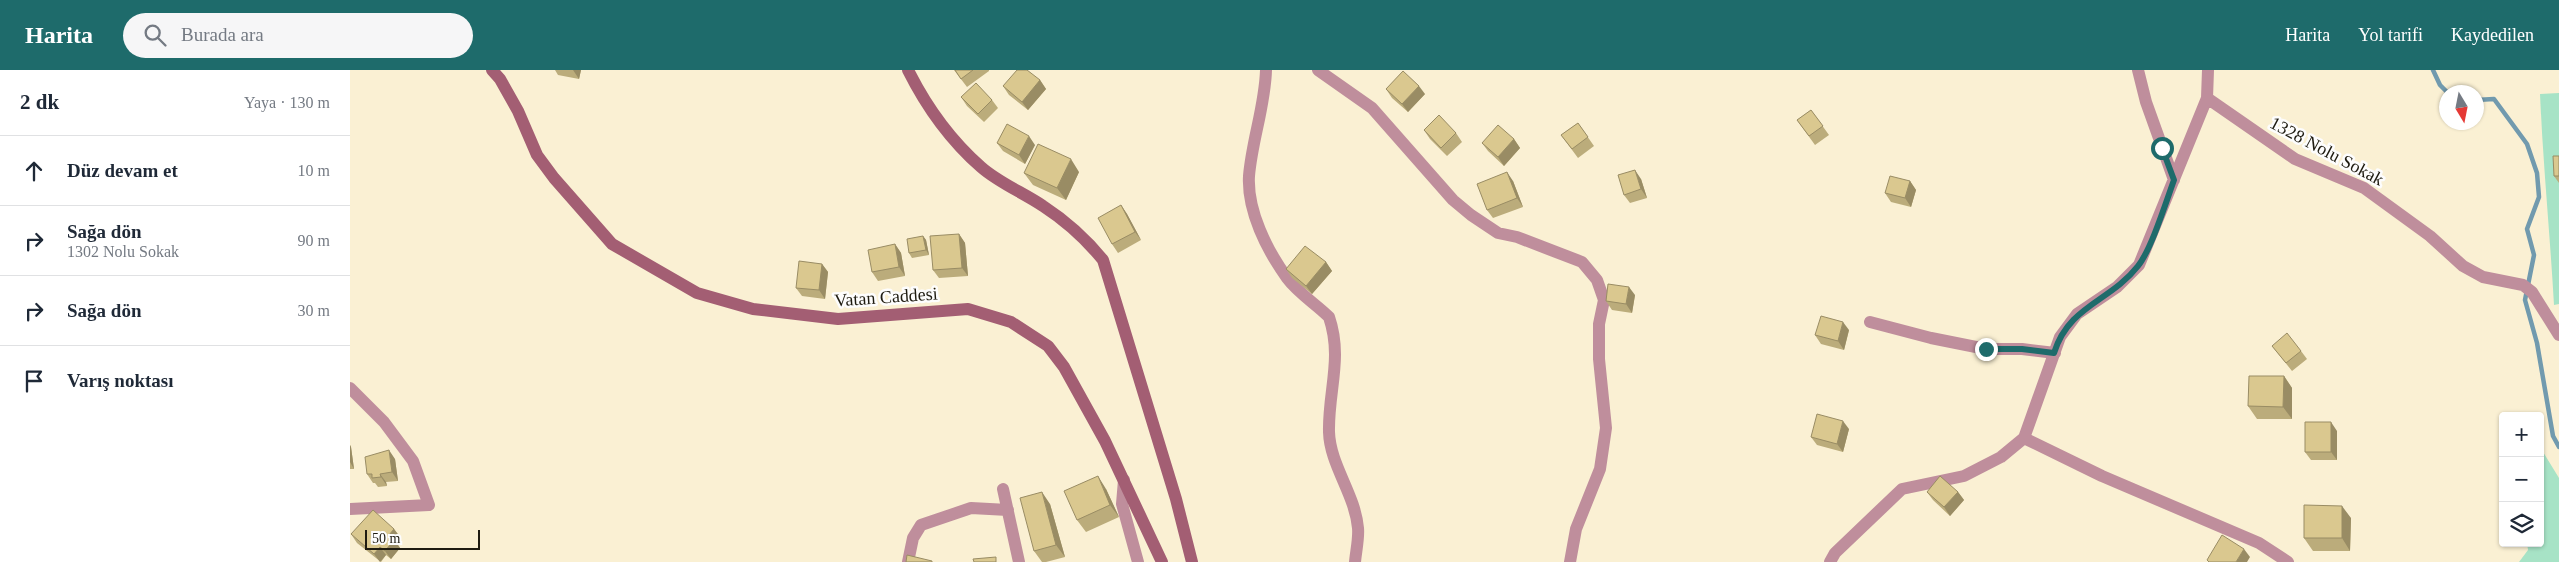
<!DOCTYPE html>
<html lang="tr">
<meta charset="utf-8">
<style>
:root{--surface:#fff;--page:#f6f6f7;--text:#1f2937;--muted:#747a83;--line:#e0e1e3;--accent:#1e6b6b}
body{margin:0;font-family:"Times New Roman",serif;background:var(--page);color:var(--text)}
.controls{position:absolute;right:15px;bottom:15px;display:grid;overflow:hidden;border-radius:5px;box-shadow:0 1px 4px #0004}
.controls button{width:45px;height:45px;display:grid;place-items:center;padding:0;border:0;border-bottom:1px solid var(--line);background:var(--surface);color:var(--text);font:25px sans-serif}
.compass{position:absolute;left:2089px;top:15px;width:45px;height:45px;border-radius:50%;background:var(--surface);box-shadow:0 1px 4px #0004;rotate:170deg}
.scale{position:absolute;left:15px;bottom:12px;width:115px;box-sizing:border-box;padding-left:5px;border:2px solid #1e1b10;border-top:0;font-size:14px;line-height:18px;white-space:nowrap;color:#1e1b10;-webkit-text-stroke:4px #fdfdfd;paint-order:stroke}
.stop{position:absolute;width:15px;height:15px;margin:-11px;border:4px solid #1e6b6b;border-radius:50%;background:#fff}
.stop.end{background:#1e6b6b;border-color:#fff;box-shadow:0 1px 5px #0008}
.list{margin:0;padding:0;list-style:none}
h2{display:flex;justify-content:space-between;align-items:center;height:65px;margin:0;padding:0 20px;font-size:21px}
h2 small{font-size:16px;font-weight:400;color:var(--muted)}
.list li{display:grid;grid-template-columns:32px 1fr auto;gap:15px;align-items:center;box-sizing:border-box;height:70px;padding:0 20px;border-top:1px solid var(--line)}
.list b{display:block;font-size:19px;white-space:nowrap}
.list p{margin:0;font-size:16px;white-space:nowrap;color:var(--muted)}
.list em{font-size:16px;font-style:normal;color:var(--muted)}
.icon{flex:none;width:28px;height:28px;fill:none;stroke:currentColor;stroke-width:2;stroke-linecap:round;stroke-linejoin:round}
.map{position:relative;flex:none;width:2209px;height:492px;overflow:hidden}
header{display:flex;align-items:center;gap:30px;box-sizing:border-box;height:70px;padding:0 25px;background:var(--accent);color:#fff}
header strong{font-size:24px}
nav{display:flex;gap:28px;margin-inline-start:auto;font-size:18px}
.search{width:350px;height:45px;background:var(--page);display:flex;align-items:center;gap:12px;box-sizing:border-box;padding:0 18px;border-radius:28px;color:var(--muted);font-size:19px}
main{display:flex}
aside{flex:1;background:var(--surface)}
.map>svg:first-child{display:block}
.green{fill:#a7e3c6}
.lines{fill:none;stroke-linecap:round;stroke-linejoin:round}
.stream{stroke:#719aae;stroke-width:4.5}
.street{stroke:#bf8e9c;stroke-width:12}
.secondary{stroke:#a35e73;stroke-width:12}
.wall{fill:#bbac7b}
.shaded-wall{fill:#998c64}
.building{fill:#dac88f;stroke:#998c64}
.route{stroke:#1e6b6b;stroke-width:6}
.labels{text-anchor:middle;dominant-baseline:central;stroke-width:5;stroke-linejoin:round;paint-order:stroke}
.street-label{font-size:18px;fill:#1e1b10;stroke:#fdfdfd}
</style>
<header>
<strong>Harita</strong>
<div class="search"><svg class="icon" aria-label="search" viewBox="0 0 24 24"><circle cx="10" cy="10" r="6"/><path d="M15 15l6 6"/></svg>Burada ara</div>
<nav><a>Harita</a><a>Yol tarifi</a><a>Kaydedilen</a></nav>
</header>
<main>
<aside>
<h2>2 dk<small>Yaya · 130 m</small></h2>
<ul class="list">
<li><svg class="icon" aria-label="ahead" viewBox="0 0 24 24"><path d="M12 20V5M6 11l6-6 6 6"/></svg><div><b>Düz devam et</b></div><em>10 m</em></li>
<li><svg class="icon" aria-label="right" viewBox="0 0 24 24"><path d="M7 20v-9h11M14 6l5 5-5 5"/></svg><div><b>Sağa dön</b><p>1302 Nolu Sokak</p></div><em>90 m</em></li>
<li><svg class="icon" aria-label="right" viewBox="0 0 24 24"><path d="M7 20v-9h11M14 6l5 5-5 5"/></svg><div><b>Sağa dön</b></div><em>30 m</em></li>
<li><svg class="icon" aria-label="arrive" viewBox="0 0 24 24"><path d="M6 21V4h12l-3 4 3 4H6"/></svg><div><b>Varış noktası</b></div></li>
</ul>
</aside>
<div class="map">
<svg width="2209" height="492" viewBox="0 0 2209 492">
<rect width="100%" height="100%" fill="#faf0d3"/>
<path class="green" d="M2209,23V234L2204,235C2200,164 2193,94 2190,24Z
M2190,377L2209,408V492H2169L2178,480L2177,473H2190Z"/>
<g class="lines">
<path class="stream" d="M2083,0L2090,15L2097,22
M2126,30L2144,29L2177,74L2187,103L2189,127L2177,159L2184,185L2175,230L2187,273L2203,366L2209,377"/>
<path class="street" d="M916,0C915,36 902,70 899,106C897,141 917,180 937,208C948,223 966,234 979,247C993,288 978,321 979,362C980,395 1005,424 1008,458C1009,468 1006,481 1005,492
M968,0L1022,38L1103,130L1121,145L1148,163L1167,167L1232,192L1247,210L1254,230L1249,254V289L1256,358L1250,399L1226,459L1220,492
M1788,0L1796,32L1824,110
M1857,28L1945,89L2014,118L2080,166L2113,196L2133,207L2173,215L2182,222L2209,265
M1520,252L1581,268L1636,279H1672L1705,283
M0,318L34,352L63,391L79,435L0,439
M1674,368L1752,406L1909,473L1938,492
M774,410L772,434L788,492
M653,419L669,492
M558,492L563,468L571,455L621,438L658,440
M1480,492L1485,483L1552,419L1614,406L1651,387L1674,368L1710,267L1727,244L1767,217L1789,195L1857,28L1858,0"/>
<path class="secondary" d="M142,0L150,9L168,41L187,85L204,108L262,174L347,223L403,239L488,249L618,239L661,252L698,276L714,297L755,371L812,492
M558,0C577,38 599,69 631,97C649,113 674,123 693,136C716,151 736,169 753,190L826,429L842,492"/>
</g>
<path class="wall" d="M205,0H231L229,9L208,5Z
M604,0H639V1L617,17Z
M690,10L696,19L678,40L659,25L653,16Z
M1036,19L1075,24L1058,42L1042,28Z
M611,27L642,30L648,38L634,52L617,36Z
M1461,40L1479,65L1465,75L1447,50Z
M1228,53L1244,76L1228,88L1211,65Z
M1074,60L1106,63L1112,72L1097,86L1080,69Z
M1164,69L1170,78L1154,96L1138,81L1132,73Z
M647,73L685,75L675,94L653,81Z
M2209,86V113L2204,106Z
M729,102L716,130L683,115L674,103Z
M1291,109L1297,128L1280,133L1274,125Z
M1163,111L1173,137L1143,148L1137,140Z
M1560,111L1566,120L1561,137L1541,132L1535,123Z
M771,135L777,144L791,170L768,183L762,174Z
M609,164L615,173L618,206L589,208L583,200Z
M573,166L576,170L579,185L562,188L559,183Z
M545,174L551,183L555,206L528,211L522,202Z
M976,192L982,201L962,224L942,208L936,199Z
M472,194L478,202L475,229L452,226L446,218Z
M1285,225L1282,243L1262,240L1256,231Z
M1499,260L1494,280L1471,274L1465,265Z
M1922,276L1951,281L1957,289L1942,301Z
M1934,306L1942,318V349H1907L1898,336Z
M1499,359L1493,382L1467,375L1461,367Z
M1987,361V390H1961L1955,382Z
M0,375L1,377L4,399H0Z
M45,389L48,411L36,412L37,416L28,417L25,413H23L17,404Z
M756,419L769,447L736,462L727,450Z
M1577,422H1608L1614,430L1600,446L1583,430Z
M700,434L715,487L696,492H692L684,481Z
M2001,448L2000,481H1963L1954,468Z
M44,459L50,467L46,472L50,478L41,489L36,485L31,492L7,473L1,464Z"/>
<path class="shaded-wall" d="M223,0H231L229,9Z
M690,10L696,19L678,40L672,32Z
M1069,16L1075,24L1058,42L1052,34Z
M679,66L685,75L675,94L669,85Z
M1164,69L1170,78L1154,96L1148,87Z
M721,89L729,102L716,130L707,118Z
M1285,100L1291,109L1297,128L1291,119Z
M1157,102L1163,111L1173,137L1167,128Z
M1560,111L1566,120L1561,137L1555,128Z
M771,135L777,144L791,170L785,162Z
M609,164L615,173L618,206L612,198Z
M573,166L576,170L579,185L576,180Z
M545,174L551,183L555,206L549,197Z
M976,192L982,201L962,224L956,216Z
M472,194L478,202L475,229L469,220Z
M1279,217L1285,225L1282,243L1276,234Z
M1493,252L1499,260L1494,280L1488,271Z
M1934,306L1942,318V349L1933,337Z
M1493,351L1499,359L1493,382L1487,374Z
M1981,352L1987,361V390L1981,382Z
M0,375L1,377L4,399L0,392Z
M39,380L45,389L48,411L42,402Z
M30,404L36,412L37,416L31,407Z
M748,406L756,419L769,447L760,435Z
M692,422L700,434L715,487L706,475Z
M1608,422L1614,430L1600,446L1594,437Z
M1992,436L2001,448L2000,481L1992,468Z
M44,459L50,467L46,472L50,478L41,489L35,481L39,465Z
M30,477L36,485L30,492L24,484Z
M1894,479L1900,487L1897,492H1886Z"/>
<path class="building" d="M605,0H623L611,9Z
M667,0H677L690,10L672,32L653,16Z
M1053,1L1069,16L1052,34L1036,19Z
M626,13L642,30L628,44L611,27Z
M1461,40L1473,56L1459,66L1447,50Z
M1089,45L1106,63L1091,78L1074,60Z
M1228,53L1238,67L1222,79L1211,65Z
M657,54L679,66L669,85L647,73Z
M1148,55L1164,69L1148,87L1132,73Z
M688,74L721,89L707,118L674,103Z
M2203,86H2209V106H2204Z
M1285,100L1291,119L1274,125L1268,105Z
M1157,102L1167,128L1137,140L1127,114Z
M1540,106L1560,111L1555,128L1535,123Z
M771,135L785,162L762,174L748,148Z
M609,164L612,198L583,200L580,166Z
M573,166L576,180L559,183L557,169Z
M545,174L549,197L522,202L518,180Z
M955,176L976,192L956,216L936,199Z
M449,191L472,194L469,220L446,218Z
M1258,214L1279,217L1276,234L1256,231Z
M1471,246L1493,252L1488,271L1465,265Z
M1937,263L1951,281L1936,293L1922,276Z
M1899,306H1934L1933,337L1898,336Z
M1467,344L1493,351L1487,374L1461,367Z
M1955,352H1981V382H1955Z
M39,380L42,402L30,404L31,407L22,408V404H17L15,387Z
M748,406L760,435L727,450L714,421Z
M1590,406L1608,422L1594,437L1577,422Z
M692,422L706,475L684,481L670,428Z
M1954,435L1992,436V468H1954Z
M23,440L44,459L39,465L44,470L35,481L30,477L24,484L1,464Z
M1872,465L1894,479L1886,492H1859L1857,490Z
M557,485L582,491V492H556Z
M646,487V492H624L623,489Z"/>
<g class="lines">
<path class="route" d="M1636,279H1672L1704,283C1719,235 1760,232 1788,196C1801,180 1816,132 1824,110L1812,78"/>
</g>
<g class="labels">
<g class="street-label">
<text transform="translate(1977 81) rotate(28)">1328 Nolu Sokak</text>
<text transform="translate(536 227) rotate(-4)">Vatan Caddesi</text>
</g>
</g>
</svg>
<div class="controls">
<button>+</button>
<button>−</button>
<button><svg class="icon" aria-label="layers" viewBox="0 0 24 24"><path d="M12 4l9 5-9 5-9-5zM3 14l9 5 9-5"/></svg></button>
</div>
<svg class="compass" viewBox="-18 -18 36 36"><path d="M0-13l5 13h-10z" fill="#e53935"/><path d="M0 13l5-13h-10z" fill="#747a83"/></svg>
<div class="scale">50 m</div>
<div class="stop" style="left:1812px;top:78px"></div>
<div class="stop end" style="left:1636px;top:279px"></div>
</div>
</main>
